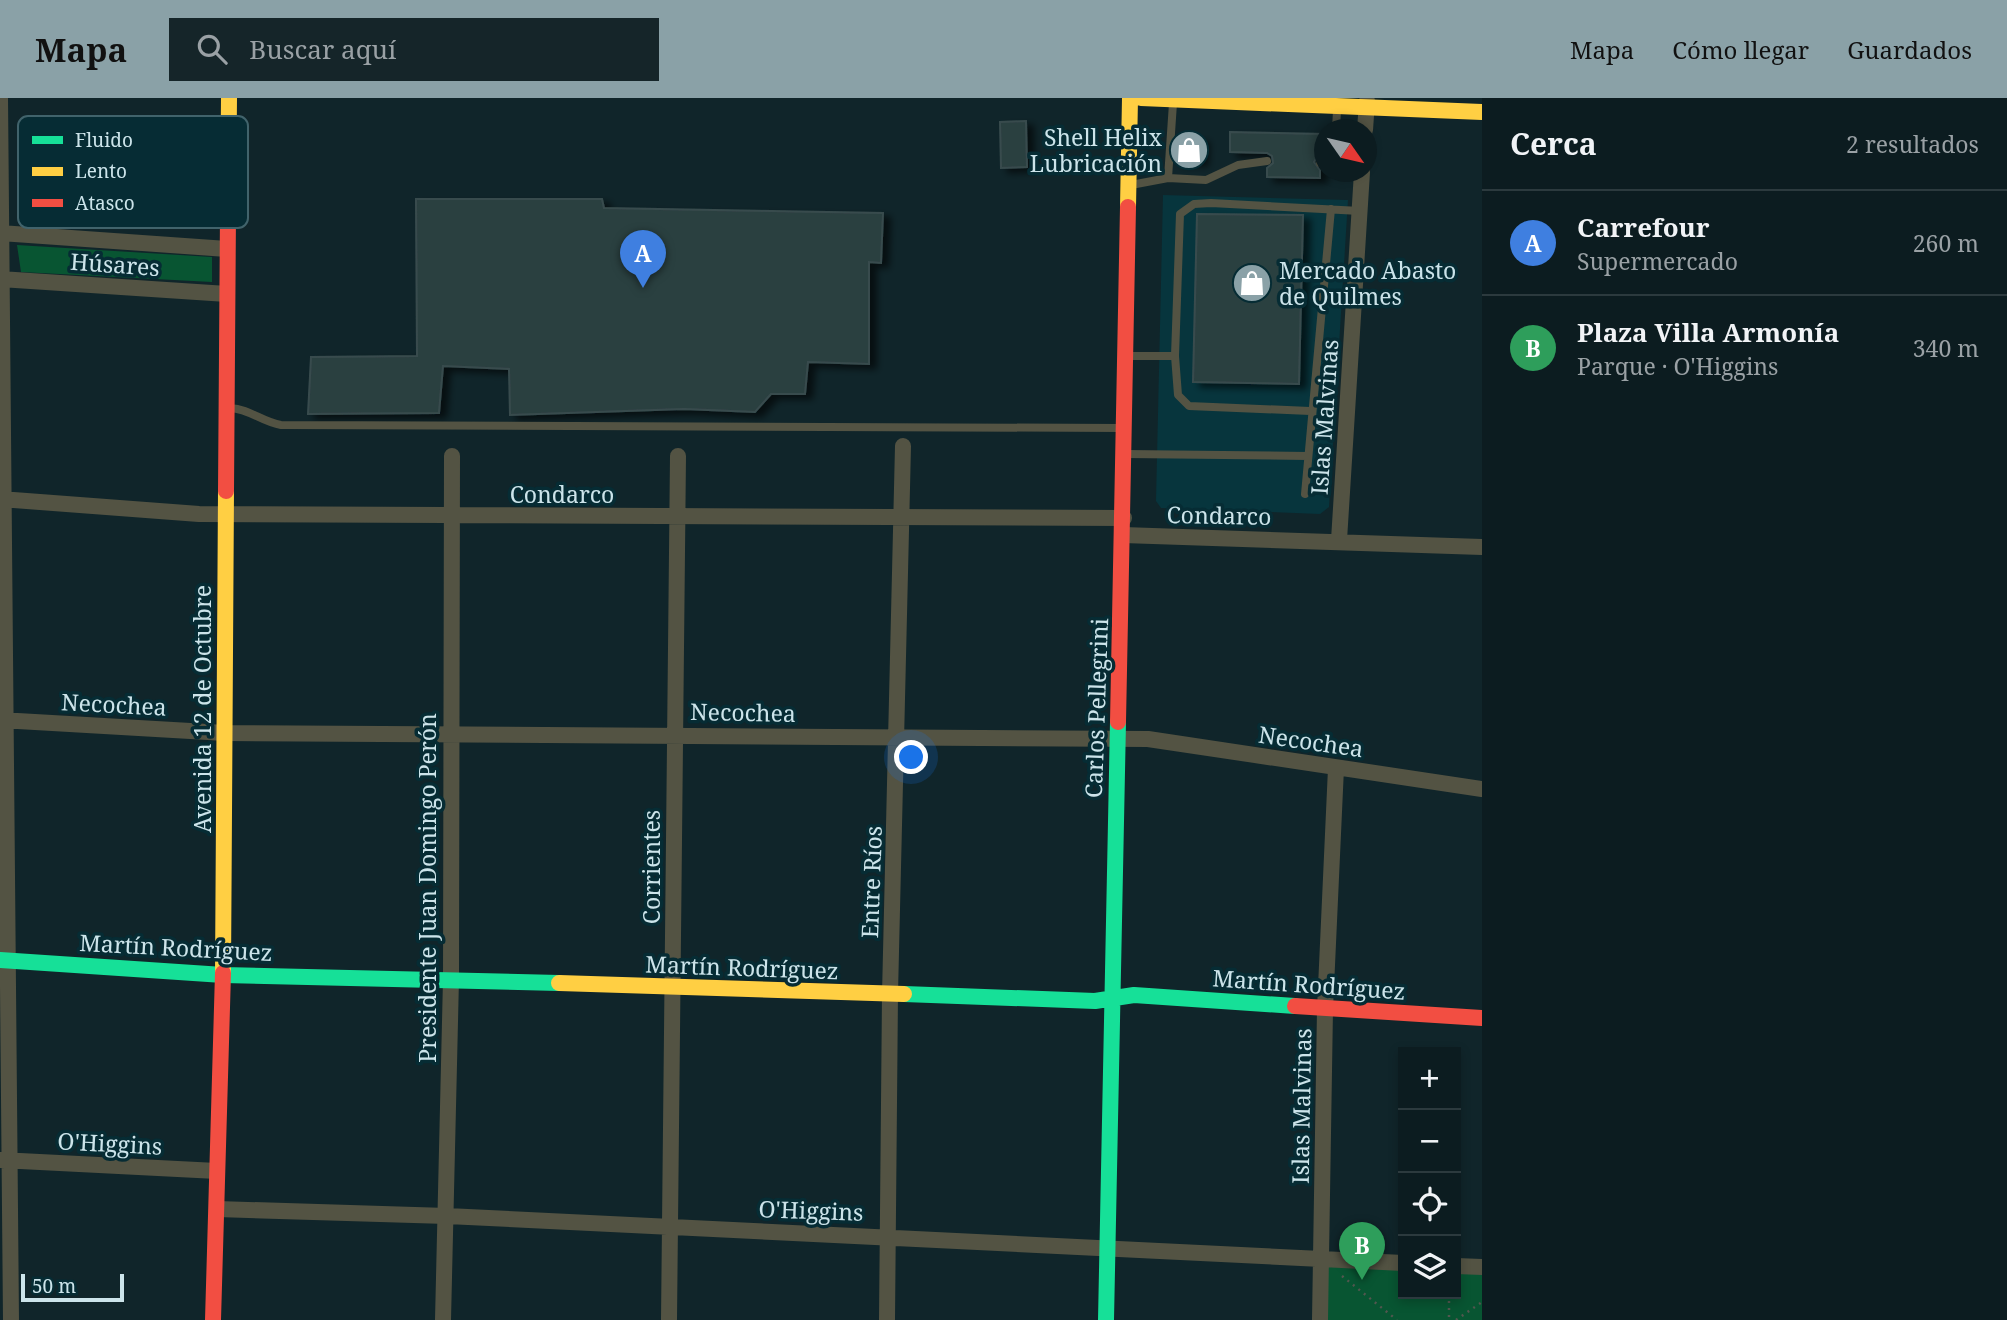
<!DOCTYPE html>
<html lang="es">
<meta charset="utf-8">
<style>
:root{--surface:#0c1c20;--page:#152529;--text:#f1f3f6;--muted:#9aa1a5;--line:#2c3a3e;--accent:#8aa1a7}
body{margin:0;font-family:"Noto Serif",serif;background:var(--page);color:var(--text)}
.controls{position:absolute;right:21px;bottom:21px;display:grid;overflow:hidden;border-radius:0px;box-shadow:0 4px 10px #0003}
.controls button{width:63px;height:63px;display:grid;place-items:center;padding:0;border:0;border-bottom:2px solid var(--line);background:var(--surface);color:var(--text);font:35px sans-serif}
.compass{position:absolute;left:1314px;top:21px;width:63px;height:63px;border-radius:50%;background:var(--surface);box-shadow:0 4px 10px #0003;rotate:124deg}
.scale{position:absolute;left:21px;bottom:18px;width:103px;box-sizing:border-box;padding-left:7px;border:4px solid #cce4ea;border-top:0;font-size:19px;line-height:24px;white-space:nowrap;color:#cce4ea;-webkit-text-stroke:5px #062c34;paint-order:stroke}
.you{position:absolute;left:912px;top:660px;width:24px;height:24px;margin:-18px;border:5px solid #fff;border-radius:50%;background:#1a73e8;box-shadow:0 0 0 10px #1a73e833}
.badge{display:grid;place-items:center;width:46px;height:46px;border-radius:50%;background:var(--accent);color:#fff;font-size:23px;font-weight:700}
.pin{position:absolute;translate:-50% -58px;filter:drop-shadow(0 2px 4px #0008)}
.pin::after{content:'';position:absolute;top:37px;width:24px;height:21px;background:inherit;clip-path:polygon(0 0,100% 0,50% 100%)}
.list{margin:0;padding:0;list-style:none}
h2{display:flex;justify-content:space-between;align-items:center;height:91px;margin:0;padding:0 28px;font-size:30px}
h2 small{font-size:23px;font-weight:400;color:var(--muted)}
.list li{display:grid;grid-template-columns:46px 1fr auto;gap:21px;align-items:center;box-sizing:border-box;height:105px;padding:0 28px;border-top:2px solid var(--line)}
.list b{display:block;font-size:26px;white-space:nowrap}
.list p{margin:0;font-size:23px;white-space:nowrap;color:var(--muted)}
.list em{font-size:23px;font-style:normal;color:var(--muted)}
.icon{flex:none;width:38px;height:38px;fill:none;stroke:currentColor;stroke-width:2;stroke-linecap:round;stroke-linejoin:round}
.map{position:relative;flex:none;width:1482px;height:1222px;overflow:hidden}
header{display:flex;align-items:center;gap:42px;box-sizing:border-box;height:98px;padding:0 35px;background:var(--accent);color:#111}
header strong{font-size:33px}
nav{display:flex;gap:38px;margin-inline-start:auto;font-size:24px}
.search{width:490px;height:63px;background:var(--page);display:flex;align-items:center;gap:18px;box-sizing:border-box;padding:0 24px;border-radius:0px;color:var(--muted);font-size:26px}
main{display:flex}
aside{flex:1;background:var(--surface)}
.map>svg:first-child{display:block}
.built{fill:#07353d}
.green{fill:#085532}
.building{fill:#2c3f41;stroke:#394c4e;stroke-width:2;filter:url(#shadow)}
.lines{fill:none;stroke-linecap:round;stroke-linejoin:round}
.path{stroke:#52574f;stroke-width:2.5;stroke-dasharray:2 5;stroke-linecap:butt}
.lane{stroke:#535343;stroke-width:8}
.street{stroke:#535343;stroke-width:16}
.fast{stroke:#16e098;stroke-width:16}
.slow{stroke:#ffcf43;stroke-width:16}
.jam{stroke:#f24e42;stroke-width:16}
.labels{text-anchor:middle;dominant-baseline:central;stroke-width:7;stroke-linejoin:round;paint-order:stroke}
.poi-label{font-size:23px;fill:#cce4ea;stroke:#062c34;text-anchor:end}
.street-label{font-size:23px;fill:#cce4ea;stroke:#062c34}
.key{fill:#062c34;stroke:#41636b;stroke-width:2}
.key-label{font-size:19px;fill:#cce4ea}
</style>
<header>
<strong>Mapa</strong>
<div class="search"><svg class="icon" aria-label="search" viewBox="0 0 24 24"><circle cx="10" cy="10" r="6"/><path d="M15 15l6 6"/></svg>Buscar aquí</div>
<nav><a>Mapa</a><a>Cómo llegar</a><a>Guardados</a></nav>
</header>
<main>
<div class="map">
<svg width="1482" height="1222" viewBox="0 0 1482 1222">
<defs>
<filter id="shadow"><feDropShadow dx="7" dy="4.5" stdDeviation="3.5" flood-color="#0009"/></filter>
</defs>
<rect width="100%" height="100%" fill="#10252a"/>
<path class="built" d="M1163,97L1348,102L1329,409L1320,416L1161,410L1156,403Z"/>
<path class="green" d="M17,147L212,159V184L21,174Z
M1321,1161L1403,1165V1196H1456V1168L1482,1169V1222H1320Z"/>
<path class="building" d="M1026,23L1027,69L1001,70L1000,24Z
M1230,34L1325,36V55H1320L1314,64L1320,72V80L1267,79V70L1273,65L1272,58L1267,55L1230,54Z
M1178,40H1202L1201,63H1177Z
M416,101H602L604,110L883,115L881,165L869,164V266L808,264L805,296H771L755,314L684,311L510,317L509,271L443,268L439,315L308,316L311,259L417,258Z
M1197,116L1303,117L1299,286L1193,284Z"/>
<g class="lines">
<path class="path" d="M1342,1178L1397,1222
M1449,1196V1222
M1456,1222L1482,1204"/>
<path class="lane" d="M1336,32L1337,12
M1320,65H1324
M1168,80L1206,82L1238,67L1267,63
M1131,87L1168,80L1173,5
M1127,258H1175
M230,310C250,311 262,324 281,327L1123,330
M1310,313L1189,308L1178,297L1175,258L1180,116L1194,106L1211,105L1360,113
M1125,356L1308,358
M1305,396L1331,111"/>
<path class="street" d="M0,0L11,1222
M1365,32L1367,3
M0,135L227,151
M0,181L227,196
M0,401L199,416L1124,420
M1123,437L1482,449
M1339,442L1362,74
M0,622L225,635L1148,641L1482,691
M0,1062L217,1073
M217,1111L447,1118L1403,1165
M1456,1168L1482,1169
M443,1222L451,881L452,358
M669,1222L678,358
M887,1222L890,896L903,348
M1320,1222L1325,911L1336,670"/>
<path class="fast" d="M0,862L223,877L559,885
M904,896L1095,903L1134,897L1295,908
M1106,1222L1118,624"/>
<path class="slow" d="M1141,0L1482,14
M1128,109L1130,0
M228,116L229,0
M223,875L226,393
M559,885L904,896"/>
<path class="jam" d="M226,393L228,116
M1118,624L1128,109
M1295,908L1482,920
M213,1222L223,875"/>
</g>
<defs>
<g id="shop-disc" transform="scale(2.0125)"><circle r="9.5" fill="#8aa1a7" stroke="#062c34"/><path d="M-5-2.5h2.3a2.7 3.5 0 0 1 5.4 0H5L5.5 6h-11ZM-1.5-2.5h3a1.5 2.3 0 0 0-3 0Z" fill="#fff"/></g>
</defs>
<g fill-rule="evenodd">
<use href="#shop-disc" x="1189" y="52"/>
<use href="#shop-disc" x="1252" y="185"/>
</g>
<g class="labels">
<g class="poi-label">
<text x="1162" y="39">Shell Helix<tspan x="1162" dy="26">Lubricación</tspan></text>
<text x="1279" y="172" text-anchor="start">Mercado Abasto<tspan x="1279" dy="26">de Quilmes</tspan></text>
</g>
<g class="street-label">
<text transform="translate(115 166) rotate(4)">Húsares</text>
<text transform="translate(1324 319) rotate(-86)">Islas Malvinas</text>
<text x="562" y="396">Condarco</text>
<text transform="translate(1219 417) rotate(1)">Condarco</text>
<text transform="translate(114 606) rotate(3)">Necochea</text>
<text transform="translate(1096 610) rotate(-88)">Carlos Pellegrini</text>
<text transform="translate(202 611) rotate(-90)">Avenida 12 de Octubre</text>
<text transform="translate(743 614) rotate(1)">Necochea</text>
<text transform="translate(1311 643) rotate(8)">Necochea</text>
<text transform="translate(651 769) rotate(-90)">Corrientes</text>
<text transform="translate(871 784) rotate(-88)">Entre Ríos</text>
<text transform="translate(427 790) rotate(-90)">Presidente Juan Domingo Perón</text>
<text transform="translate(176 849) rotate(3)">Martín Rodríguez</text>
<text transform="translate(742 869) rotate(2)">Martín Rodríguez</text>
<text transform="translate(1309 886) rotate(4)">Martín Rodríguez</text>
<text transform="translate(1301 1008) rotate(-89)">Islas Malvinas</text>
<text transform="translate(110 1045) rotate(3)">O'Higgins</text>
<text transform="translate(811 1112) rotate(2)">O'Higgins</text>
</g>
</g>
<rect x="18" y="18" width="230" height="112" rx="10" class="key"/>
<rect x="32" y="38" width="31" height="8" fill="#16e098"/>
<rect x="32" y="69" width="31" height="9" fill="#ffcf43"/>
<rect x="32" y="101" width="31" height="8" fill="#f24e42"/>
<g class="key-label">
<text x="75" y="49">Fluido</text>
<text x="75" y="80">Lento</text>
<text x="75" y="112">Atasco</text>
</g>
</svg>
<div class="controls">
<button>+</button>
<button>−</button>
<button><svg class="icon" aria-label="locate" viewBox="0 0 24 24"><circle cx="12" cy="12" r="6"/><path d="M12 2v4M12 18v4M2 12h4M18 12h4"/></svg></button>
<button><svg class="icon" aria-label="layers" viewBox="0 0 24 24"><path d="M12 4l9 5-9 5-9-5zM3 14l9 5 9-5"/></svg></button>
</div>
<svg class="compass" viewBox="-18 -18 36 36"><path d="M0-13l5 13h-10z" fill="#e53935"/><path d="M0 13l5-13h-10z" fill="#9aa1a5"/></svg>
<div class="scale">50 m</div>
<div class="you"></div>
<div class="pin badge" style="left:643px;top:190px;background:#3f7fe0">A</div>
<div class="pin badge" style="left:1362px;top:1182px;background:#2e9e5b">B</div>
</div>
<aside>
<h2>Cerca<small>2 resultados</small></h2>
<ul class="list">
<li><span class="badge" style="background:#3f7fe0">A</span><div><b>Carrefour</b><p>Supermercado</p></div><em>260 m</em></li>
<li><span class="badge" style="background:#2e9e5b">B</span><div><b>Plaza Villa Armonía</b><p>Parque · O'Higgins</p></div><em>340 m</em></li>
</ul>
</aside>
</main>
